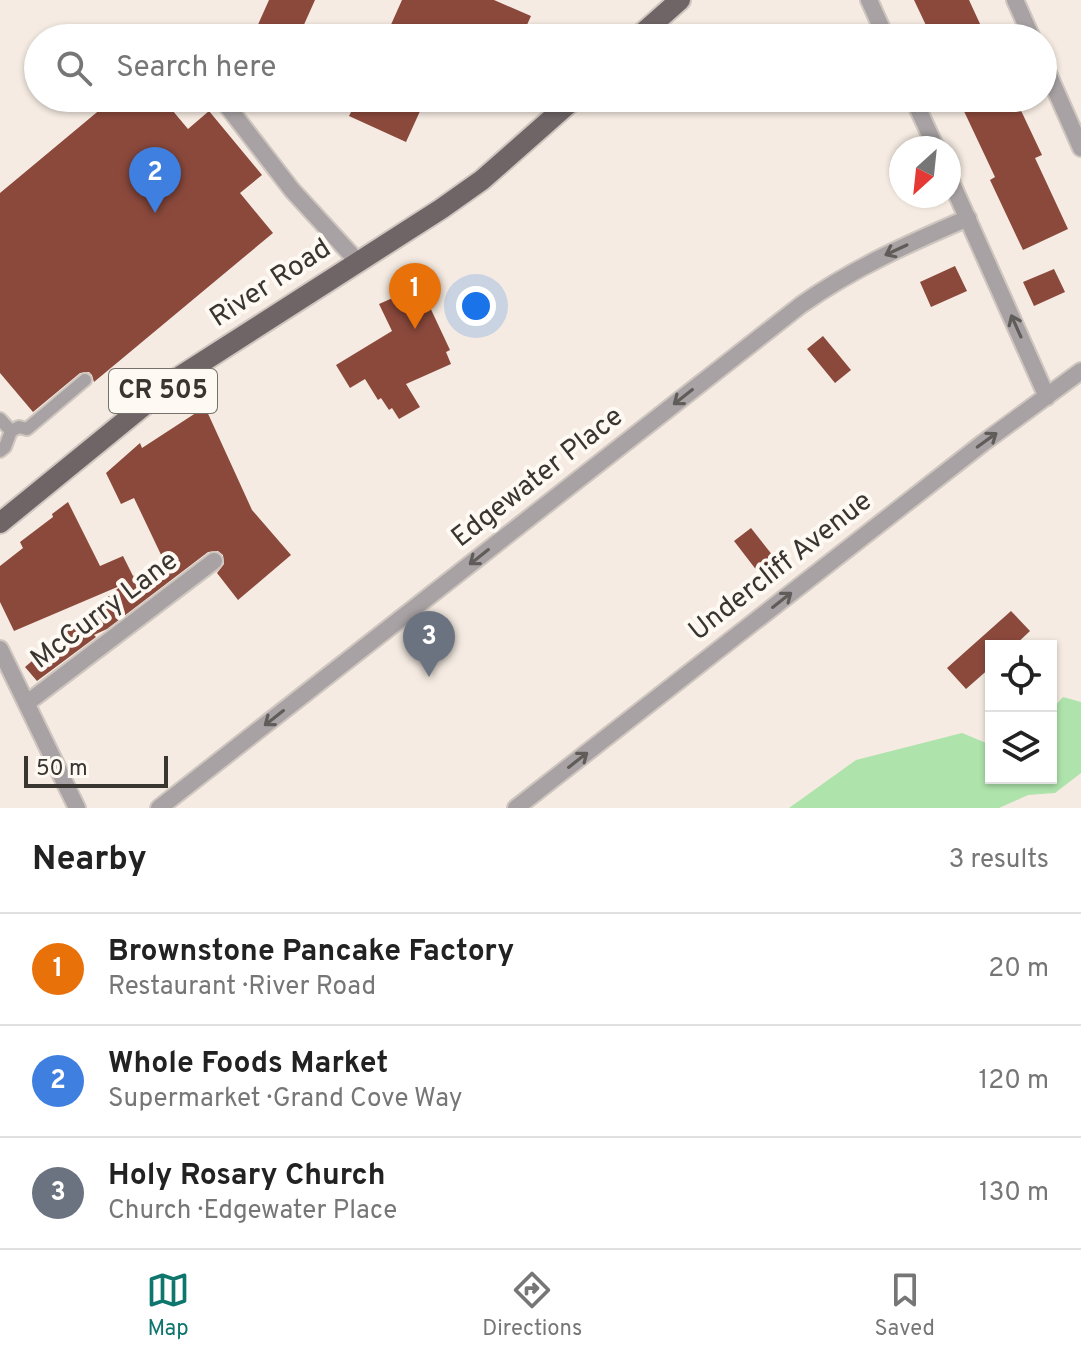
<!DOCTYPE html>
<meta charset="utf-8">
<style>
:root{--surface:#fff;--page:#f2f2f2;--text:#222;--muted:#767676;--line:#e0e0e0;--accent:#0f766e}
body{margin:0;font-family:Overpass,sans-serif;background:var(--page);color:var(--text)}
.controls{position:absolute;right:24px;bottom:24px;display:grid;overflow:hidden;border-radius:0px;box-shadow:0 2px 6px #0004}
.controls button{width:72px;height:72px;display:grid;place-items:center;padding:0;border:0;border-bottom:2px solid var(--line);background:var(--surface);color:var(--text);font:40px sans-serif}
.compass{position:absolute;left:889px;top:136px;width:72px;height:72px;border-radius:50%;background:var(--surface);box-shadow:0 2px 6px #0004;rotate:207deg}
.scale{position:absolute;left:24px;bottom:20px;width:144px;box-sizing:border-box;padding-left:8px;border:4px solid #393632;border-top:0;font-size:22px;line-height:28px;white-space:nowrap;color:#393632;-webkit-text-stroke:6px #fff9f3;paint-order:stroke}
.you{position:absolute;left:476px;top:306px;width:28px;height:28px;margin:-20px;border:6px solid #fff;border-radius:50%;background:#1a73e8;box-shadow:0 0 0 12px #1a73e833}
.badge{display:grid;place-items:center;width:52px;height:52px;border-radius:50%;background:var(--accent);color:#fff;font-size:26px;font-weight:700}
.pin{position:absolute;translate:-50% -66px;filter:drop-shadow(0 2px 4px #0008)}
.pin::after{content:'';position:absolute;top:42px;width:28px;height:24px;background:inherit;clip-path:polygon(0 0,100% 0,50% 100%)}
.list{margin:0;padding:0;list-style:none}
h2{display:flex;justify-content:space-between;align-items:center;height:104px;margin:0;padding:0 32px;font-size:34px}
h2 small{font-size:26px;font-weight:400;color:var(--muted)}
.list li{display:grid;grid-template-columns:52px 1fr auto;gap:24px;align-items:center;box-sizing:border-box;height:112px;padding:0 32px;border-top:2px solid var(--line)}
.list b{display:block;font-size:30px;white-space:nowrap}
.list p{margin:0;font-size:26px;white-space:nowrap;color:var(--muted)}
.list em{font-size:26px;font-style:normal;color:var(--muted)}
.icon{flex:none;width:44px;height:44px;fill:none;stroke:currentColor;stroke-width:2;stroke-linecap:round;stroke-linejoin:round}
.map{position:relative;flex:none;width:1081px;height:808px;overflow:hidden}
.search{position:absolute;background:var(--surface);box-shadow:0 2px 6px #0004;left:24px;right:24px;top:24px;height:88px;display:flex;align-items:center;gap:20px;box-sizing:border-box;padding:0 28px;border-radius:44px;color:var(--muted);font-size:30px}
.sheet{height:440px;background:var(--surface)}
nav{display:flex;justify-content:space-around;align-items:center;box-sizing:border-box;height:112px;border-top:2px solid var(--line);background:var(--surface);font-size:22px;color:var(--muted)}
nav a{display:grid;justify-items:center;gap:4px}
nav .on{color:var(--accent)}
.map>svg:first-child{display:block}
.green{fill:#aee3ab}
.building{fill:#8b493c}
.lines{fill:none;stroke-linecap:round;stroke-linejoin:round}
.pedestrian-casing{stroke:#cfc7bf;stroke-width:16}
.minor-casing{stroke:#cfc7bf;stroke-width:20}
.primary-casing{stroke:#cfc7bf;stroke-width:24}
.pedestrian{stroke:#a8a2a4;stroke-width:12}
.minor{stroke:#a8a2a4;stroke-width:16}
.primary{stroke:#6f6567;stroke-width:20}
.oneway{stroke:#605c5a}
.labels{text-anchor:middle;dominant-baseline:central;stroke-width:8;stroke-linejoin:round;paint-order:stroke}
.shield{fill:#fff9f3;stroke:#74706c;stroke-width:2}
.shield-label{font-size:26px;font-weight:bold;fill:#393632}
.street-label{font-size:28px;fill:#393632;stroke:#fff9f3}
</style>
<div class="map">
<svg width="1081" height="808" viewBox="0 0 1081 808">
<rect width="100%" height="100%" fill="#f5ebe2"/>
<path class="green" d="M1063,697L1081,702V773L1055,793L1028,795L999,808H789L856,760L962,733L991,745V778H1051V710Z"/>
<path class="building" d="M269,0H315L298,38H252Z
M402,0H494L531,16L521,38H385Z
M914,0H969L981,26L954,38H932Z
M114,98H162L188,129L209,111L262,175L240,193L273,233L94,382L92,375L89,372L80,373L33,412L0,373V193Z
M358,98H426L406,142L349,116Z
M980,98H1015L1042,155L1035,158L1068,229L1023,250L990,180L995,177L962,107Z
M955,266L967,291L931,307L920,282Z
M1054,269L1065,292L1034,306L1023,282Z
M420,286L450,350L446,352L451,364L406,384L420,407L399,419L392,408L389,410L381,398L378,400L365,379L350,388L336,365L392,331L379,304Z
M823,336L851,370L835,383L807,349Z
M205,407L252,510L291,555L238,600L217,573L224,564L223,555L218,551L208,552L107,629L94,635L96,637L37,681L25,667L122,585L14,631L0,602V566L23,548L20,542L53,517L52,514L68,502L100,566L123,556L133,576L164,561L134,498L121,504L106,473L140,443L142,448Z
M751,528L781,566L764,580L734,541Z
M1011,611L1030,631L1014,646H991V667L966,689L947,668Z"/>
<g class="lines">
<g class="pedestrian-casing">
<path id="pedestrian" d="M0,419L11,431
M0,451L5,447L11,431L19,427L27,429L85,380"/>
</g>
<g class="minor-casing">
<path id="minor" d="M869,0L886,38
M1015,0L1032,38
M1043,62L1081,148
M221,98L292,190L358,262
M913,98L936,148
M949,177L1047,397
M0,649L77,808
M27,703L214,561
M159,808L801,305C853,268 910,243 968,218
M516,808L983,443L1081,371"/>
</g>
<g class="primary-casing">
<path id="primary" d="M637,38L680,0
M0,523L179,377L441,209L482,180L575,98"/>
</g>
<use href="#pedestrian" class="pedestrian"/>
<use href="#minor" class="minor"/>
<use href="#primary" class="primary"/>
</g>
<defs><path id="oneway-shaft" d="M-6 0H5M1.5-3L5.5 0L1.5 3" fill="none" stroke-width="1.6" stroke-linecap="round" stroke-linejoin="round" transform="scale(2)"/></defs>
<g class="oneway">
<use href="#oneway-shaft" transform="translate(896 250) rotate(155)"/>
<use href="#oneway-shaft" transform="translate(1016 326) rotate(-114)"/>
<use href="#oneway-shaft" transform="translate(683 397) rotate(142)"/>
<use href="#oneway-shaft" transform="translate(987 440) rotate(-36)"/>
<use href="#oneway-shaft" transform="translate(479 557) rotate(142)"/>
<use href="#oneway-shaft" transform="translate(782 600) rotate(-38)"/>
<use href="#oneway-shaft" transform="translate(274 718) rotate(142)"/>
<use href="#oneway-shaft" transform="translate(578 760) rotate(-38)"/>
</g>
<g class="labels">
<rect class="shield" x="109" y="369" width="108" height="44" rx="6"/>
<g class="shield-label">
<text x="163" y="391">CR 505</text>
</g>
<g class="street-label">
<text transform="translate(271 284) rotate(-33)">River Road</text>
<text transform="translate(538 478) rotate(-38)">Edgewater Place</text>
<text transform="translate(781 567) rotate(-38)">Undercliff Avenue</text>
<text transform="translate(105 611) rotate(-37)">McCurry Lane</text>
</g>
</g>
</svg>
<div class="controls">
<button><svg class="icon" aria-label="locate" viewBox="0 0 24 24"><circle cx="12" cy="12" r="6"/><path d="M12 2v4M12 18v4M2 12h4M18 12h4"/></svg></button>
<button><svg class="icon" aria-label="layers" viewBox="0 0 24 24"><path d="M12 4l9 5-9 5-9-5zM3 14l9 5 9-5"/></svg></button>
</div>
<svg class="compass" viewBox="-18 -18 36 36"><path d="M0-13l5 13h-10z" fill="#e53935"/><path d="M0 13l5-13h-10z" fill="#767676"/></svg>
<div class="scale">50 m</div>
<div class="you"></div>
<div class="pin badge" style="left:415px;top:329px;background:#e8710a">1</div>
<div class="pin badge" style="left:155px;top:213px;background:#3f7fe0">2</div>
<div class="pin badge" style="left:429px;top:677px;background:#6b7280">3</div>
<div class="search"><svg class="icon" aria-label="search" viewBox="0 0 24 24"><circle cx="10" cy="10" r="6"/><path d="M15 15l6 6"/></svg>Search here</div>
</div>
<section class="sheet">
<h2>Nearby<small>3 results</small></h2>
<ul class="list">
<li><span class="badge" style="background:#e8710a">1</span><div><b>Brownstone Pancake Factory</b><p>Restaurant · River Road</p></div><em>20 m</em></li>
<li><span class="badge" style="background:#3f7fe0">2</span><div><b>Whole Foods Market</b><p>Supermarket · Grand Cove Way</p></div><em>120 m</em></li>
<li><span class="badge" style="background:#6b7280">3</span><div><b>Holy Rosary Church</b><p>Church · Edgewater Place</p></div><em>130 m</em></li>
</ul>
</section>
<nav>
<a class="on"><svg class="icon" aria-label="map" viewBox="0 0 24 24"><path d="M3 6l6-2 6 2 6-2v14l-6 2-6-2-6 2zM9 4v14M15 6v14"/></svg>Map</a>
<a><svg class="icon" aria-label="directions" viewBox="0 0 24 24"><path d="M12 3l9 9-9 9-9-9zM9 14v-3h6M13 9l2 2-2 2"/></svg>Directions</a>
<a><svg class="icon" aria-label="saved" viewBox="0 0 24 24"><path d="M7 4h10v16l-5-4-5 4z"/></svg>Saved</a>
</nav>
